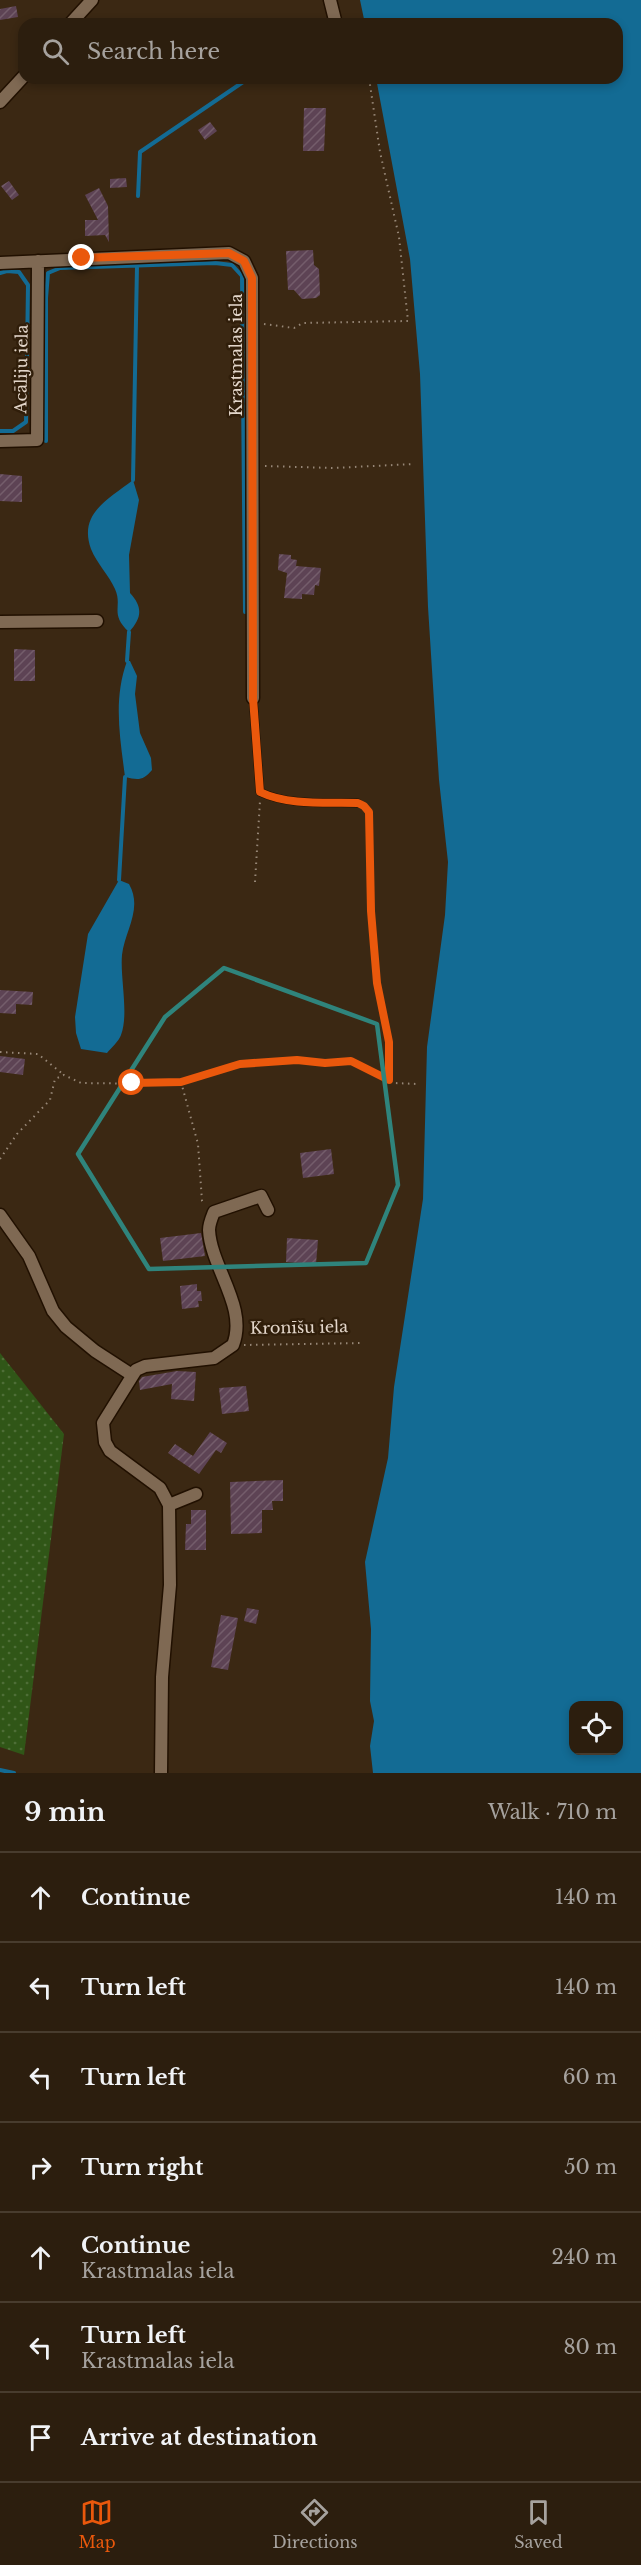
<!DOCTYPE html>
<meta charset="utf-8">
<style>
:root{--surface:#2c1e0e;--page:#382b1c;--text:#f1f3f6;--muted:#a6a29e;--line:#483c2e;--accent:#ea580c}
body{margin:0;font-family:"Libre Baskerville",serif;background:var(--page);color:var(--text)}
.controls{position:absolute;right:18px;bottom:18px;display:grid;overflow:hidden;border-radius:12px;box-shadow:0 3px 9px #0003}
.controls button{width:54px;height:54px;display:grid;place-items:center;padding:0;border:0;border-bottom:2px solid var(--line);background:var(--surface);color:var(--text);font:30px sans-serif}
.stop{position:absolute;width:18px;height:18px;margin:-14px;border:4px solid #ea580c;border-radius:50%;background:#fff}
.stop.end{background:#ea580c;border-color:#fff;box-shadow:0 2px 6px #0008}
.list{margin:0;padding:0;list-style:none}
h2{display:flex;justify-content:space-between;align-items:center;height:78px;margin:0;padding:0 24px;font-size:26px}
h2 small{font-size:20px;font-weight:400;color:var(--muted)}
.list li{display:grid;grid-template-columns:39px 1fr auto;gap:18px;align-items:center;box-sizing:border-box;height:90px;padding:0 24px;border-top:2px solid var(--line)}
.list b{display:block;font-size:22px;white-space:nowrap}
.list p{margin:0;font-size:20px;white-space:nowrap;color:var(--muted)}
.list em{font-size:20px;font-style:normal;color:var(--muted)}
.icon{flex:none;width:33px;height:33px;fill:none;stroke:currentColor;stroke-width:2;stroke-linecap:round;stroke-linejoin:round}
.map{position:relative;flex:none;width:641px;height:1773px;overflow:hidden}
.search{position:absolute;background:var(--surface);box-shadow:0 3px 9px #0003;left:18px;right:18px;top:18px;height:66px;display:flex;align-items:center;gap:15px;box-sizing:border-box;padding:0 21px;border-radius:18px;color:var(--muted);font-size:22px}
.sheet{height:708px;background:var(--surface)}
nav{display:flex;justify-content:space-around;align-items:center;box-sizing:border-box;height:84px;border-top:2px solid var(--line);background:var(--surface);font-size:16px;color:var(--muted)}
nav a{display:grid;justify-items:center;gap:3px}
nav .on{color:var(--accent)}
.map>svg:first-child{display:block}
.grass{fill:url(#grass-dots)}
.water{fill:#136b94;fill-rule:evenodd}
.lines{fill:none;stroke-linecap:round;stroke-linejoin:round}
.stream{stroke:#136b94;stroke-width:4}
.building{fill:url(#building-hatch)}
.service-casing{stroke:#211000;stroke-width:9}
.minor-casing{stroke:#211000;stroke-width:15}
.path{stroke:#978777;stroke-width:2;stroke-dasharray:1.5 4.5;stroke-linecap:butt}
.service{stroke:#7f6953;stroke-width:6}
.minor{stroke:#7f6953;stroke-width:12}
.route{stroke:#ea580c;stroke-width:8}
.marked{fill:none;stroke:#2f847c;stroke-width:4.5;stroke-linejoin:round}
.labels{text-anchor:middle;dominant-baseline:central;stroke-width:5;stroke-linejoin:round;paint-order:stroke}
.street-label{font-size:16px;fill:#e3d6ca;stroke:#301e0a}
</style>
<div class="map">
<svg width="641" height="1773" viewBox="0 0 641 1773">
<defs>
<pattern id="grass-dots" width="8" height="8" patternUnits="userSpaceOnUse" patternTransform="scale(1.5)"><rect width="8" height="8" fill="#305617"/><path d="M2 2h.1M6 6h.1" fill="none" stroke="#4e6e37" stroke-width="1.8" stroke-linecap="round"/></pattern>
<pattern id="building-hatch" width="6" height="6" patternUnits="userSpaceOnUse" patternTransform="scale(1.5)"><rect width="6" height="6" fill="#5d4354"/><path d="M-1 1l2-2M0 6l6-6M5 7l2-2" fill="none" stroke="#745d6b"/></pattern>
</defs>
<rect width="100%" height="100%" fill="#3b2813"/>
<path class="grass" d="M0,1353L64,1434L24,1755L0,1747Z"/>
<path class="water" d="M360,0H641V1773H373L370,1746L374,1721L370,1701L371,1629L365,1562L388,1458L394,1387L423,1199L427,1047L445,915L448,862L439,780L428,607L420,374L410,259L376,78H617V24H365ZM574,1706H618V1750H574Z
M133,480L139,500L129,555L130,593C143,607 142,618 129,632C109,613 123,607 115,589C109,575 97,564 91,549C78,513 109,499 133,480Z
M127,661H130L137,676L135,694L140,733L151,758L152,770C143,781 138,780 125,777C120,737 113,700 127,661Z
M119,880L129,884C143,909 125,930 122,955C120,978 129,1014 121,1035C119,1041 111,1048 107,1053L81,1049L76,1033L75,1017L88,934Z"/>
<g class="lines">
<path class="stream" d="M138,196L140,152L249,78
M0,273L7,271L19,272L28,285L26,422L13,431H0
M46,441V298L48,273L60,268L215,263L232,265L242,276L245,612
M133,480L137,266
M127,661L129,632
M119,880L125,777
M0,1770L14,1773"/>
</g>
<path class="building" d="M16,6L18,17L0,20V9Z
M304,108H326L324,151H303Z
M210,122L217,131L205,140L198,130Z
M126,178L127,187L110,188V179Z
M9,181L19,195L12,200L1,186Z
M99,188L108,206L109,242L105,235L85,236V220H98L85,195Z
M313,250L314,265L319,269L320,295L316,298L302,299L294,290H288L286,251Z
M0,474L22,476V502L0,501Z
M279,554L291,555V559L297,560L296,566L321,568L319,586L315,585L314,595L302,594V599L284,598L287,573L278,570Z
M14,649L35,650V681H14Z
M0,990L33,992L32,1005L16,1004V1014L0,1013Z
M0,1056L25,1059L23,1075L0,1072Z
M331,1149L334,1174L303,1178L300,1153Z
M201,1233L205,1256L163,1261L160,1238Z
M287,1238L318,1240L316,1264L286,1262Z
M197,1284V1291H201L202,1301H198L199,1307L182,1309L180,1286Z
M177,1371L196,1372L194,1401L171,1399L172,1384L140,1390L139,1381L142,1377Z
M246,1386L249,1411L222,1414L219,1388Z
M210,1432L227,1443L221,1453L216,1450L199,1474L168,1453L175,1444L193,1456Z
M283,1480V1501H272L273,1510H262V1533L231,1534L230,1482Z
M191,1510H206V1550H185L186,1524H191Z
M247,1608L259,1610L256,1624L244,1621Z
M221,1615L238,1618L228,1670L211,1667Z"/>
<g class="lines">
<g class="service-casing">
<path id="service" d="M253,698L260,792C289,806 327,802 358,803"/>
</g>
<g class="minor-casing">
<path id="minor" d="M330,0L335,20
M70,24L92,0
M0,102L24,76
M0,263L229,253L244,261L252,278L253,698
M0,441L37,440L38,261
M0,622L97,621
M0,1215L29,1256L53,1311L66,1327L95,1351L132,1375
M169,1505L196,1494
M161,1773L162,1677L170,1585L169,1505L160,1488L110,1451L105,1442L103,1423L136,1370L145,1366L214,1358L233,1345C248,1307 211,1268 209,1230C209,1224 212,1217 214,1212L261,1196L268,1210"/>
</g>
<path class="path" d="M346,20L358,19L359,24
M264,324L294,328L303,323L408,321L399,237L380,152L369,78
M265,466L333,468L414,464
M366,808L370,821L371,911L377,983L389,1042V1080L393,1083L417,1084
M255,882L260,801
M0,1052L38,1054L64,1075
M181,1082L198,1144L202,1201L205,1204
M0,1159L17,1134L50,1100L55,1079L64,1075L81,1083L162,1084L181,1082L240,1064L297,1060L325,1063L351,1061L389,1080
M244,1345L363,1343"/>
<use href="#service" class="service"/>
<use href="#minor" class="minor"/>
</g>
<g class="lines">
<path class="route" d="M82,258L229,253L244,261L252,278L253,698L260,792C289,806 327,802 358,803L364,806L369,812L371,911L377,983L389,1042V1080L351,1061L325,1063L297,1060L240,1064L181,1082L132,1083"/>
</g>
<path class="marked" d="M224,968L377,1024L398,1185L366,1263L149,1269L78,1154L165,1017Z"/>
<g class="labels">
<g class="street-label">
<text transform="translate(236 355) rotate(-90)">Krastmalas iela</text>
<text transform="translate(21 369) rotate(-89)">Acāliju iela</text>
<text transform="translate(299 1327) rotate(-1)">Kronīšu iela</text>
</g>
</g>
</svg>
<div class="controls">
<button><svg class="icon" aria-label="locate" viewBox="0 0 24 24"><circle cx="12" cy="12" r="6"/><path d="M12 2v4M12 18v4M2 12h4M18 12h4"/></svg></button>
</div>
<div class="stop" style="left:132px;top:1083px"></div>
<div class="stop end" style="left:82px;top:258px"></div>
<div class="search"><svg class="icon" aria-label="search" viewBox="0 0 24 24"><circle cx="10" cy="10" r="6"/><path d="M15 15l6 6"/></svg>Search here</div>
</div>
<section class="sheet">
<h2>9 min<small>Walk · 710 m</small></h2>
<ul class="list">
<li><svg class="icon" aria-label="ahead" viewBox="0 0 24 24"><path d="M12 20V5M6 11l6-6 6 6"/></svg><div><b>Continue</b></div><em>140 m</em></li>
<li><svg class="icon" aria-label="left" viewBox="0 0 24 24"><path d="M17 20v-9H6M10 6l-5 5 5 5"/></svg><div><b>Turn left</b></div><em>140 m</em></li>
<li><svg class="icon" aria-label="left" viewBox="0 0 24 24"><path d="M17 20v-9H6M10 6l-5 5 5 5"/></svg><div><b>Turn left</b></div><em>60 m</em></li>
<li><svg class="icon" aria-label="right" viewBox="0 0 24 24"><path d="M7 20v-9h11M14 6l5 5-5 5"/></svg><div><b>Turn right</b></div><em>50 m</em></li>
<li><svg class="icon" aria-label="ahead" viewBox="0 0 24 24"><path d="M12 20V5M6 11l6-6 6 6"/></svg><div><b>Continue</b><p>Krastmalas iela</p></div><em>240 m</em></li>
<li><svg class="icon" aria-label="left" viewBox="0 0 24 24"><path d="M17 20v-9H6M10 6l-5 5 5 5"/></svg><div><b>Turn left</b><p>Krastmalas iela</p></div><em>80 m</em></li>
<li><svg class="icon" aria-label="arrive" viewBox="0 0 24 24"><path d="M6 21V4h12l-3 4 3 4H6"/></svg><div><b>Arrive at destination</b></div></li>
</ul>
</section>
<nav>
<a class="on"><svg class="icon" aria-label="map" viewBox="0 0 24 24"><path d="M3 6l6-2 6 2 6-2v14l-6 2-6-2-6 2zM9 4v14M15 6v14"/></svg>Map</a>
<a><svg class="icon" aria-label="directions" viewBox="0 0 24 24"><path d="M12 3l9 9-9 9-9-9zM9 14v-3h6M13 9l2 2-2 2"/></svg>Directions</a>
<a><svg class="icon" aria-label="saved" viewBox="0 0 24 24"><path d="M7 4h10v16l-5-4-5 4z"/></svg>Saved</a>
</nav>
